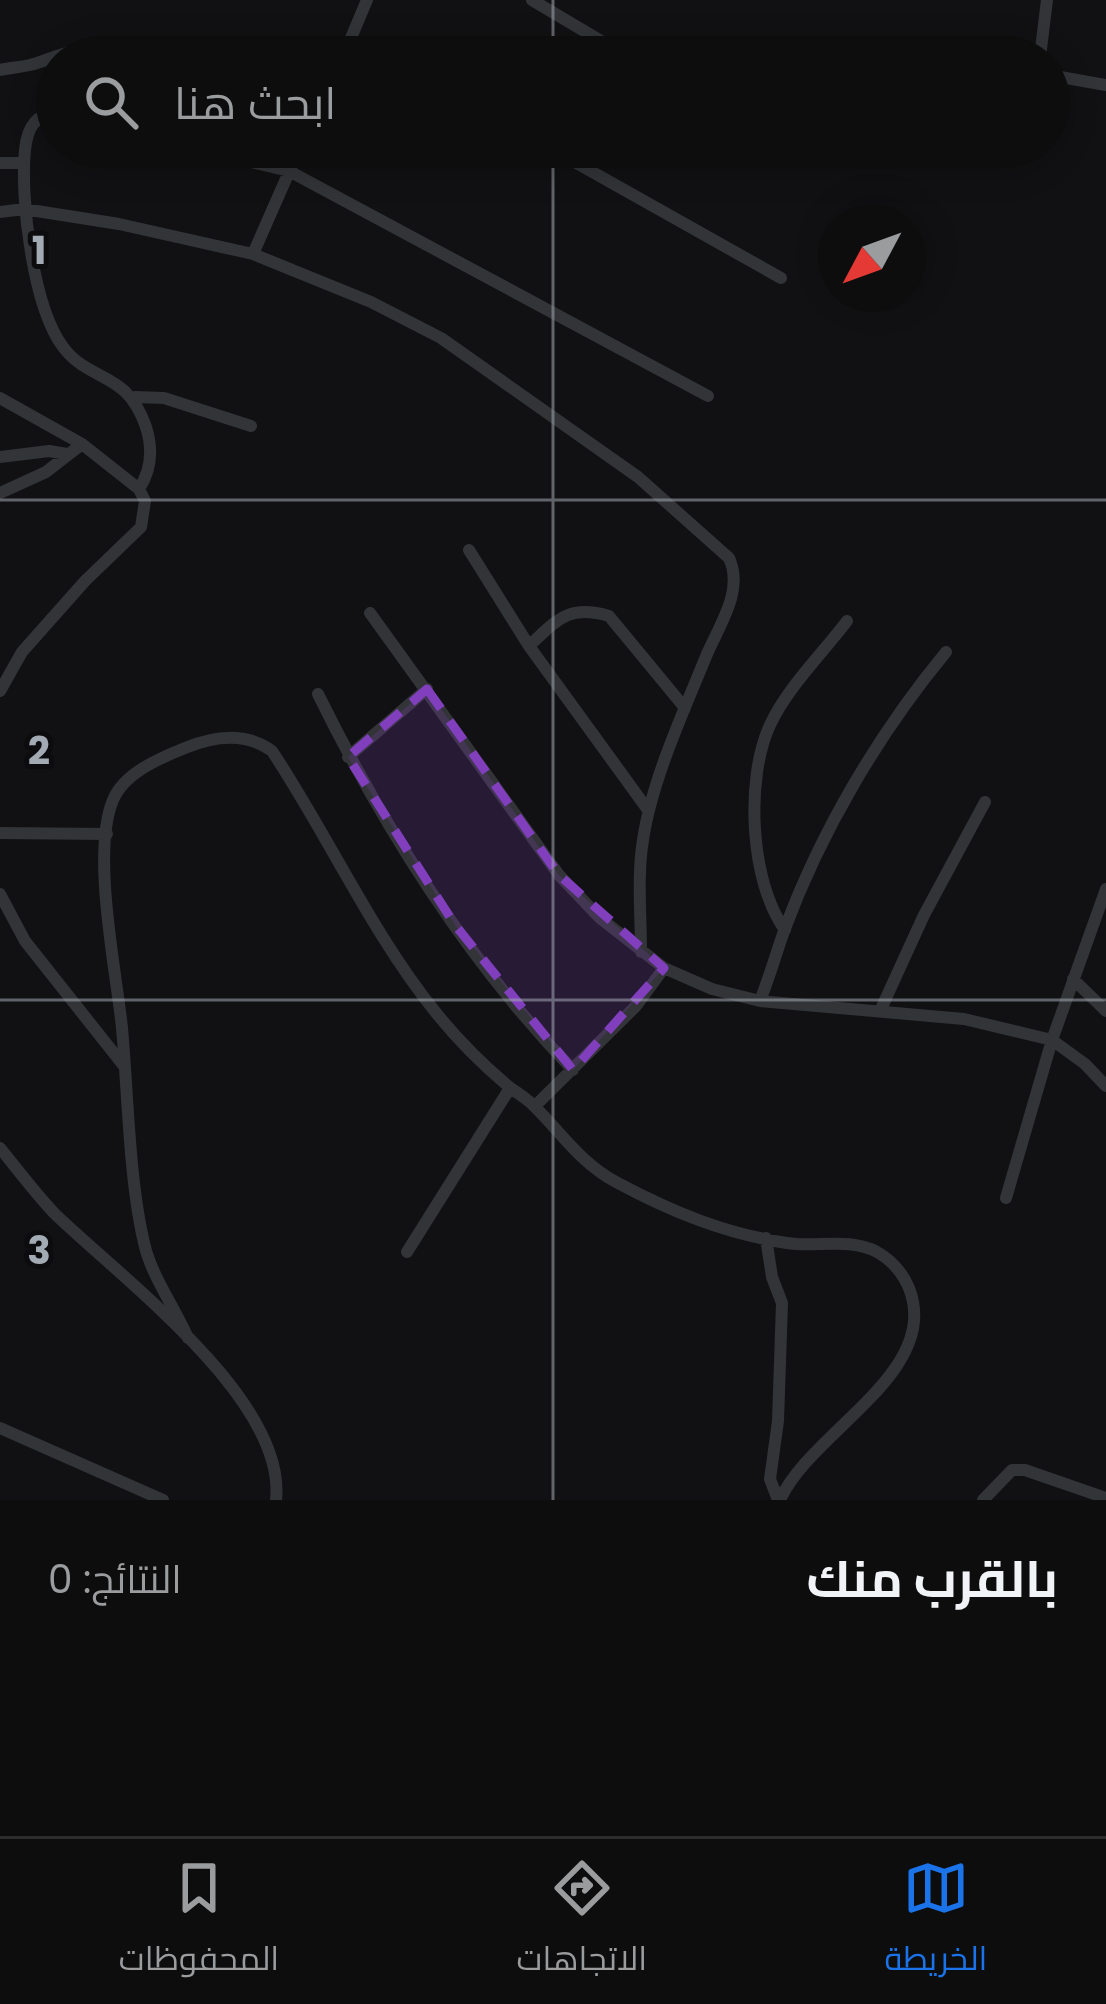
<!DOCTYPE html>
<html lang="ar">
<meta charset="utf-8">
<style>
:root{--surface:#0d0d0e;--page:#161617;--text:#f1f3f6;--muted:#9a9c9e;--line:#2d2d2e;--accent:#1a73e8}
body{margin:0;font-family:Poppins,Cairo,sans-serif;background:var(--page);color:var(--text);direction:rtl}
.compass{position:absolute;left:818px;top:204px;width:108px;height:108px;border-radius:50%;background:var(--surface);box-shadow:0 6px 30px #0003;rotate:229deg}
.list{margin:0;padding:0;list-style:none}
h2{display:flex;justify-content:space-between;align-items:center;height:156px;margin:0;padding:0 48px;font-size:51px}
h2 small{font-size:39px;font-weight:400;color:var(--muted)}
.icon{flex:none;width:66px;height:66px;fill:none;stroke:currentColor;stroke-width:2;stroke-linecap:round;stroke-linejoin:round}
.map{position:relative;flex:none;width:1106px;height:1500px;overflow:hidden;direction:ltr}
.search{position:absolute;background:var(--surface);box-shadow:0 6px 30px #0003;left:36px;right:36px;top:36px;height:132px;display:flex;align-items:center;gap:30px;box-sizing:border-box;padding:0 42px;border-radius:66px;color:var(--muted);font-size:45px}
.sheet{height:336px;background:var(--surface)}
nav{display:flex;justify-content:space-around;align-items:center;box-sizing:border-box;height:168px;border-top:3px solid var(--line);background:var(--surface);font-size:33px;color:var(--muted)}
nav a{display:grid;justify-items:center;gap:6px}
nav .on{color:var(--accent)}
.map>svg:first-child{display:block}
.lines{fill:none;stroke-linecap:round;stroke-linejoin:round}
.street{stroke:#323438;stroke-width:12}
.marked{fill:#813fbd;fill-opacity:0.2;stroke:#813fbd;stroke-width:9;stroke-dasharray:24 15;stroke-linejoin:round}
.grid{fill:none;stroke:#a2aab3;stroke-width:3;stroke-opacity:0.55}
.grid-label{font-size:39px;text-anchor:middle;font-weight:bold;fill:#a2aab3;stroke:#0c0c0e;stroke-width:10;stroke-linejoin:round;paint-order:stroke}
</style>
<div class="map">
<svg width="1106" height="1500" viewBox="0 0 1106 1500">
<rect width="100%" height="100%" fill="#111113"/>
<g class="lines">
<path class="street" d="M532,0L628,57
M350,44L380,57
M343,57L367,0
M1040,57L1047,0
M0,70C13,67 28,67 40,62C80,48 86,44 129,57
M1049,75L1106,85
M189,147L289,171L708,396
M548,147L781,278
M0,163H24
M0,212L24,209L119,224L253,254L371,302L441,338L638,477L729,558C744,590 720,624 707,654C684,711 652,779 643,840C637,876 641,915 641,952
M253,254L300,147
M135,397L164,398L251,426
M0,398L82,444L139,489C152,469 153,449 146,427C126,369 91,384 63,347C33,307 20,199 25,150C27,130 34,113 57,114
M0,457L49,451L67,454
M0,493L46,472L82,444
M469,550L529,646L648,810
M370,613L559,875L600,918L664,968L712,989L760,1001L964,1019L1052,1040L1085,1064L1106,1086
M529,646C557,620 568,604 609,616L685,708
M0,691L22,652L85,581L141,527L145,501L139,489
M318,694C385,830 467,960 573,1070
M348,757L427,689
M0,833L107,834
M0,894L25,941L124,1066
M785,930C750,882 745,779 770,725C787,688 822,654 847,621
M1073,979L1106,1011
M760,1001C769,978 776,954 784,931C821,831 879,733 946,652
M881,1009L924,915L985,802
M535,1106L636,1006L664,968
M0,1148C18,1170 35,1193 54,1213C121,1278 287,1400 276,1500
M1006,1198L1052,1040L1106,889
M766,1238L772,1277L782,1303L778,1421L770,1479L778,1500
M407,1252L510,1088
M188,1338C175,1308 153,1278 145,1247C129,1183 128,1094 122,1028C116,969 91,853 113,800C124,773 160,758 185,748C214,736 246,732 272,751C329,837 372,934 437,1014C458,1040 482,1064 508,1086C517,1093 528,1099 536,1108C563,1135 581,1163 616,1182C670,1211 725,1234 787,1243C816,1248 849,1237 877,1252C895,1262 909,1280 913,1302C928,1379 809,1435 780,1500
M0,1428L163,1500
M983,1500L1012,1470H1025L1106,1498"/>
</g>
<path class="marked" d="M427,689L559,875L664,968L573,1070L455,925L348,757Z"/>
<path class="grid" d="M553,0V57M553,147V1500M0,500H1106M0,1000H1106"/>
<g class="grid-label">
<text x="39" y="264">1</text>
<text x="39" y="764">2</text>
<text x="39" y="1264">3</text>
</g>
</svg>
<svg class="compass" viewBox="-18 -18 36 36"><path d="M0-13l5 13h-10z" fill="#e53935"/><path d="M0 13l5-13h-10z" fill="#9a9c9e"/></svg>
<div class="search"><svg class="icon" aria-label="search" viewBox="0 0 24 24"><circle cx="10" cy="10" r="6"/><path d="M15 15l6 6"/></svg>ابحث هنا</div>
</div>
<section class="sheet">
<h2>بالقرب منك<small>النتائج: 0</small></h2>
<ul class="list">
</ul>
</section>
<nav>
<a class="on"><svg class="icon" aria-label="map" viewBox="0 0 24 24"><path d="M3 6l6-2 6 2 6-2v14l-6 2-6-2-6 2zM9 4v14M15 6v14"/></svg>الخريطة</a>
<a><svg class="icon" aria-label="directions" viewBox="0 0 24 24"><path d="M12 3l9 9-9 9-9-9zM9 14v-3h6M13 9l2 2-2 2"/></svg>الاتجاهات</a>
<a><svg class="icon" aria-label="saved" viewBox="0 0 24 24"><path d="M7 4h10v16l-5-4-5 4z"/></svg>المحفوظات</a>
</nav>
